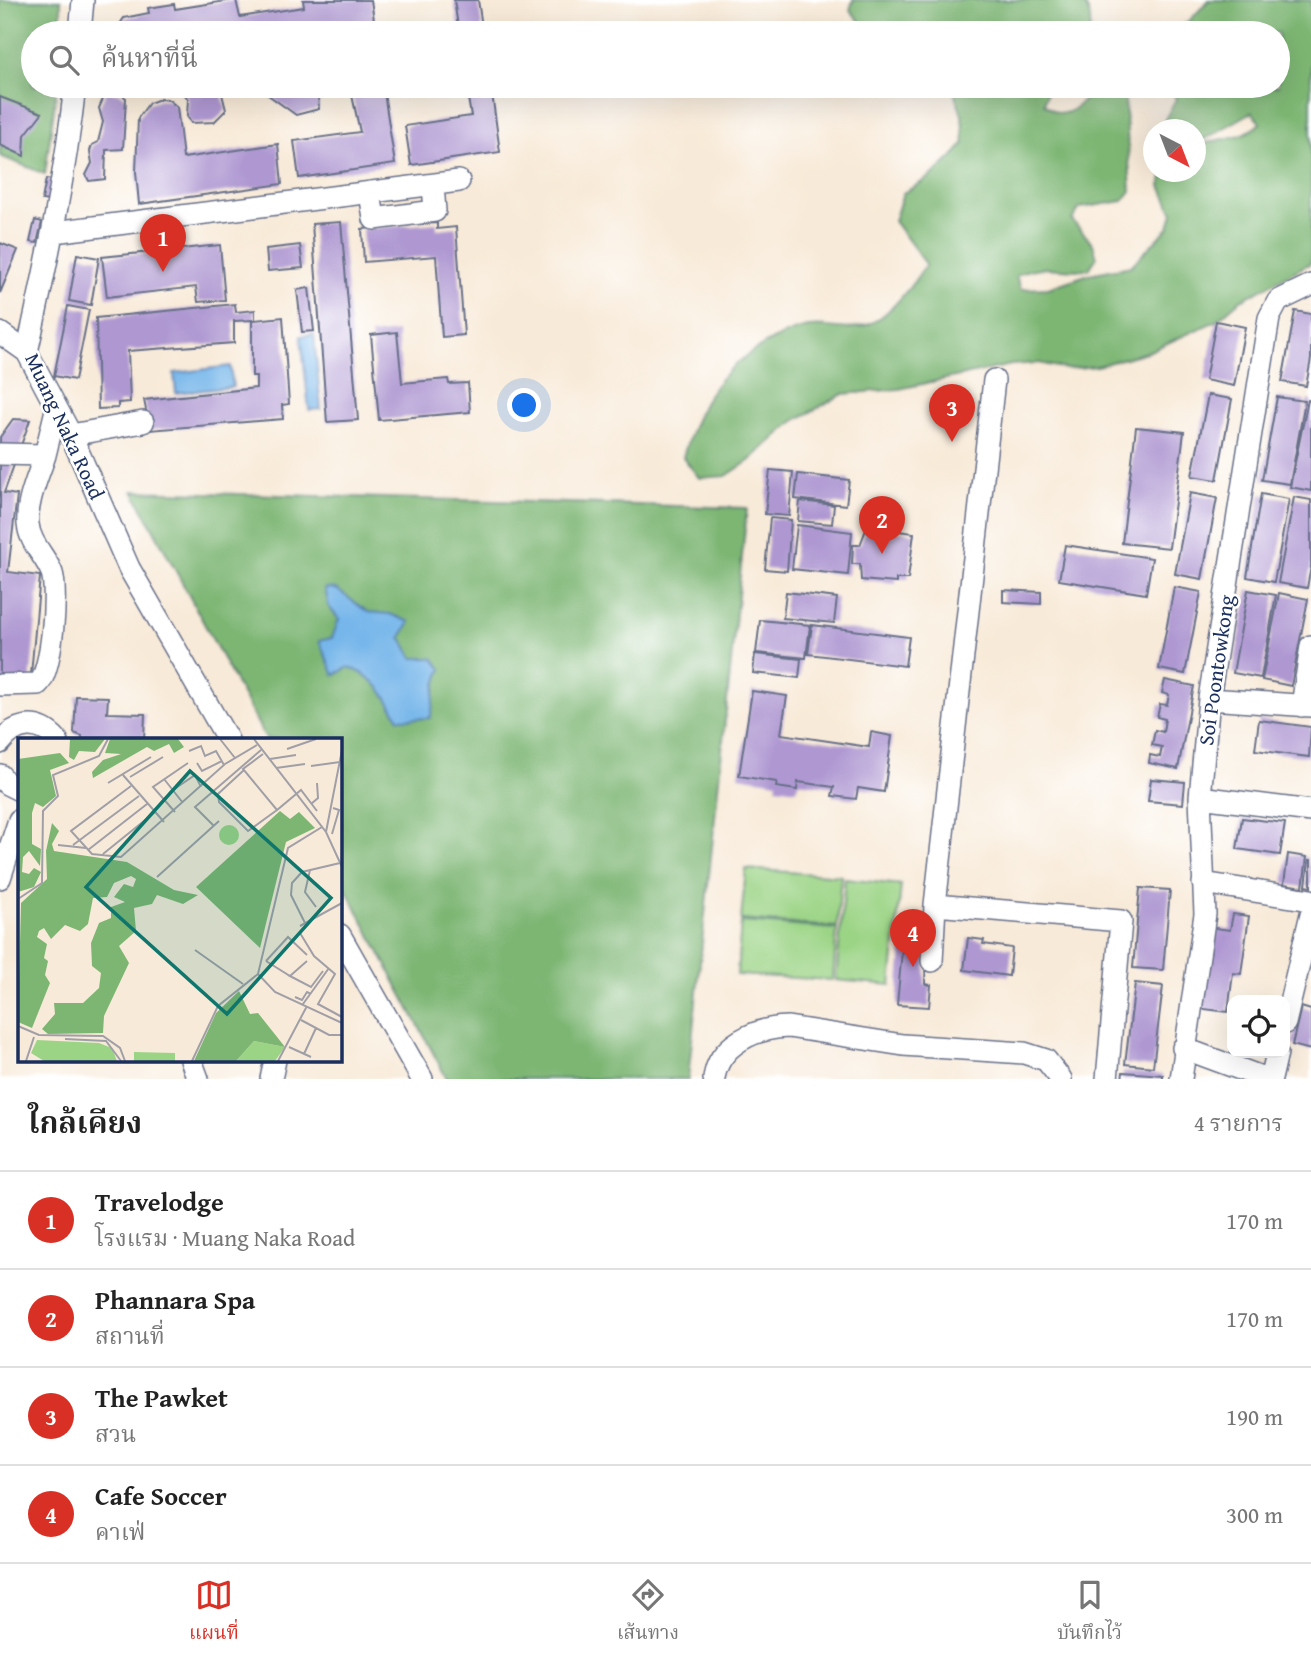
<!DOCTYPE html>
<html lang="th">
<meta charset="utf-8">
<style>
:root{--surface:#fff;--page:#f6f6f6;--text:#222;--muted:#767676;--line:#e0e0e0;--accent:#d93025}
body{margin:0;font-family:"Gentium Book Plus","Noto Serif Thai",serif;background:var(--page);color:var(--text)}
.controls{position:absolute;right:21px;bottom:21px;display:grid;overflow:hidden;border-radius:14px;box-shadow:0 7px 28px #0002}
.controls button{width:63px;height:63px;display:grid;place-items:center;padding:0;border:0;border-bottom:2px solid var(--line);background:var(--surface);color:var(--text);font:35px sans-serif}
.compass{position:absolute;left:1143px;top:119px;width:63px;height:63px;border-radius:50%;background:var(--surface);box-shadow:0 7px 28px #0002;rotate:138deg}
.you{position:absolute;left:525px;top:406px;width:24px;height:24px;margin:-18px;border:5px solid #fff;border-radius:50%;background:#1a73e8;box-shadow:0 0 0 10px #1a73e833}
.badge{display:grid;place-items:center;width:46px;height:46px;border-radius:50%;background:var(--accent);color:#fff;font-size:23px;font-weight:700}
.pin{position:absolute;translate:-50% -58px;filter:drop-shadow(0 2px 4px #0008)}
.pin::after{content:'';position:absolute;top:37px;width:24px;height:21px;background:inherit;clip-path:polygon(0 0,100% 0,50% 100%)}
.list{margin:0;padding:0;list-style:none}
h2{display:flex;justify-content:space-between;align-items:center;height:91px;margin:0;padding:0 28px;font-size:30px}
h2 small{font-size:23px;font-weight:400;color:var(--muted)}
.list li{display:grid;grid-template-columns:46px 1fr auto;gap:21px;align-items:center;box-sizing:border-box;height:98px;padding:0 28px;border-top:2px solid var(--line)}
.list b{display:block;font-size:26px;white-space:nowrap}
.list p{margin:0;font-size:23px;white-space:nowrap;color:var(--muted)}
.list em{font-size:23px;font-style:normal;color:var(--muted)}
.icon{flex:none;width:38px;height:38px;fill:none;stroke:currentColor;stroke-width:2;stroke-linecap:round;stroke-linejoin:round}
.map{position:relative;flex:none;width:1311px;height:1079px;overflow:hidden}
.search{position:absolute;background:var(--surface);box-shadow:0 7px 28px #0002;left:21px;right:21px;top:21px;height:77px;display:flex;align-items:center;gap:18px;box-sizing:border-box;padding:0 24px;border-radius:38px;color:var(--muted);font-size:26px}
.sheet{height:483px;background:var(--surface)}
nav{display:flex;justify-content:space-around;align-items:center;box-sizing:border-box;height:98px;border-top:2px solid var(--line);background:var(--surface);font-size:19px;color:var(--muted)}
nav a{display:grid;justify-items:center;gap:4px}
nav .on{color:var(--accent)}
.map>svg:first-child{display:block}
.green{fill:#9cd486;stroke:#5c8272;stroke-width:2}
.forest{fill:#7db673;stroke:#4c7268;stroke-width:2}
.water{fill:#76b6ea;stroke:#4872a4;stroke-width:2}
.building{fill:#af98d2}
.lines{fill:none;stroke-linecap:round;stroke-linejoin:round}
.minor-casing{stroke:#687089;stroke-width:24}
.minor{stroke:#fff;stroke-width:21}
.labels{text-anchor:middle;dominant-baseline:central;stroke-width:5;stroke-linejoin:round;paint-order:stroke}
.street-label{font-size:21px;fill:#1b2f5e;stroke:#fff}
.inset-road{fill:none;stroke:#a09fa7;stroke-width:2}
.view{fill:#0f766e;fill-opacity:0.15;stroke:#0f766e;stroke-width:3.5}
.inset-edge{fill:none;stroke:#1b2f5e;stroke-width:3.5}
</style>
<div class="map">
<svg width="1311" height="1079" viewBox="0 0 1311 1079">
<rect width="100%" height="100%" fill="#fff"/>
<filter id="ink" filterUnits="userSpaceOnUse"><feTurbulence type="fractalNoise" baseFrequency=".0143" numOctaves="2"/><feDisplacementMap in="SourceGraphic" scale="14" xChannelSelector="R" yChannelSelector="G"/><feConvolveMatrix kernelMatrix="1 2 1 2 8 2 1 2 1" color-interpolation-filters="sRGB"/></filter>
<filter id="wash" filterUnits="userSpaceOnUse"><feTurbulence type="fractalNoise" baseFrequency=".00686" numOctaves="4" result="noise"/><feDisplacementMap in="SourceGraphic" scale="28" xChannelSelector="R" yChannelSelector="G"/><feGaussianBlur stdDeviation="1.57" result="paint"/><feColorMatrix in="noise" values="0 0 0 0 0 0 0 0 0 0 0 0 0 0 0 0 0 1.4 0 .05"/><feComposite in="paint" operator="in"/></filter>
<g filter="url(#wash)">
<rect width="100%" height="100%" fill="#f8ead8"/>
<path class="green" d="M746,869L841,876L837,927L741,920Z
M845,879L901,885L891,985L836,980Z
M741,922L837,929L833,980L737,975Z"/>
<path class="forest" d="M0,0H61V33H33V86H57L45,174L0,156Z
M853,0H1078C1091,8 1091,19 1090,33H870L850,10Z
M1209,0H1311V263L1239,301L1216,321L1150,351L1097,366L1066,369L1039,363L1011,365L899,389L843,394L794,421L749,461L726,476L699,478L683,457C697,407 716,373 760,347C776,338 791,330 809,327C829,324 843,333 867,325C889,317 914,283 926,264L894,221L903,193C928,180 946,166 964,144L962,115L952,86H1060L1047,91L1044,104C1075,130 1080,91 1106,86C1111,85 1118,86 1124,86L1131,191L1123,201L1080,208L1072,220L1093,244L1097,257L1089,269C1063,273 1040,261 1016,276L1021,289L1048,288L1089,274L1131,266L1169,227L1173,213L1161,186L1164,172H1196L1198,146C1220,136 1242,141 1260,123L1252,112L1196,144V130L1165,129L1163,123L1176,99L1170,86H1278V33H1172L1190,20Z
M133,491L747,508L688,1079H447L340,878V740L266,739Z"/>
<path class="water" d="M314,334L321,409L309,410L301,336Z
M230,366L233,387L176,393L174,373Z
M325,588L336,589L368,612L390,614L410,622L401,637L413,658H433L442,669C433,685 435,701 430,718L399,719C385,694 377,678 349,667L334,675L319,641L332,638L339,619L329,607Z"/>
<g id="blocks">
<path class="building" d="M232,0H236L240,17L304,7L303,0H371L376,33H348L329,21L310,23L307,33H121L120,24L124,18L149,13L148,8L174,4L175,9Z
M454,0H478L483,33H459Z
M184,86H220L226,110L214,122L191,123L187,116L188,99L182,91Z
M267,86H308L318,96L319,109L296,115L264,92Z
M350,86H383L395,164L299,178L294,141L360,132Z
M466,86H491L500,152L411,165L405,126L471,116Z
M106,92L119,93L126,98L123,149L106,150L105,179L89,181L86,175L92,163L90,151L92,145L98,142L103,122L99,108Z
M0,97L42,113L25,135L24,156L0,145Z
M160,99L169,100L177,107L183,158L278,144L282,184L139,204L136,172L138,118L149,103Z
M46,179L53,180L49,201L42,200Z
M35,220L42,222L37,243L30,242Z
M341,222L358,420L327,422L312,224Z
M437,223V229L456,227L464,335L442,337L436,256L364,262L362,229Z
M0,243L18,250L0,293Z
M220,245L225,300L198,302L196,287L107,297L102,257Z
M300,245L303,268L268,271L266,249Z
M77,254L99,258L91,305L69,301Z
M309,288L314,331L302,332L297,290Z
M235,304L236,312L255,310V320L283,317L289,404L282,405L283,419L150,430L144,400L256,388V376H252V320L234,321V343L128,351L130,402L118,403V408L98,409L96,318Z
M68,306L89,310L75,380L54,376Z
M1295,311L1311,314V359L1306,386L1282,382Z
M1216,321L1245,327L1234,386L1205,380Z
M397,332L402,383L448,379L449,384L468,383L470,412L379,420L371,335Z
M1208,395L1232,399L1217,480L1192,476Z
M1277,397L1305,401L1290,484L1262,480Z
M1308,400L1311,401V491L1290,487Z
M13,419L30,420L4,493L17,495L8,572L40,576L30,685L0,682V437Z
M1136,427L1184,432L1169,548L1122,543Z
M770,470L793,472L789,516L765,514Z
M798,474L849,480L846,505L795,499Z
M1190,493L1217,498L1202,579L1175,574Z
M1261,494L1289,499L1274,582L1247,577Z
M1294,497L1311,500V566L1307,588L1278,583Z
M800,501L834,505L832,524L798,521Z
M770,518L791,520L787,571L765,569Z
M797,525L852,532L848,575L792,569Z
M867,527L914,533L908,579H896V583L861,580L860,564H852L853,545H860Z
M1065,545L1152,558L1146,594L1059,580Z
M1174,587L1201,592L1185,674L1159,669Z
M1003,590L1041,592V604L1003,602Z
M1248,590L1276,595L1261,678L1233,673Z
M786,592L837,598L834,623L783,618Z
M1279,593L1308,599L1291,686L1262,680Z
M760,620L810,625L806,658L756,653Z
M812,625L909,637L905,666L808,654Z
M755,654L801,659L799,678L753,673Z
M1165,680L1194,686L1178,769L1149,763L1150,755L1160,757L1162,747L1152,745L1155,730L1163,732L1165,719L1157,717L1160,704L1167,705L1169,695L1162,693Z
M752,691L787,696L781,734L869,747L871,732L892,736L884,792L858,788L856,799L832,796L834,787L798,782L797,790L776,787L777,782L739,776Z
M76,696L108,697L107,713L145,714L144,740H82V736L74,733Z
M1259,720L1311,727L1309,757L1255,750Z
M1151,779L1185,782L1183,804L1148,801Z
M1242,818L1285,823L1280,855L1237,849Z
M1288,854L1307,857L1303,887L1284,884Z
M1309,860H1311V887L1306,886Z
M1140,888L1170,890L1163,970L1133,968Z
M1233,914L1249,916L1241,974L1233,973L1228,1012L1196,1008L1208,927L1230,930Z
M968,938L984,940L983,944L1012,948L1009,976L964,970Z
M902,950H926L925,984L931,985L929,1007L897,1005Z
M1135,983L1163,986L1153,1067L1125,1064Z
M1301,1007L1311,1010V1050L1292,1045Z
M1123,1072L1163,1075V1079H1122Z"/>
</g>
</g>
<g filter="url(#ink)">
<use href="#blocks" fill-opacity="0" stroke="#687089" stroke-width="2"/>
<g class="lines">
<g class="minor-casing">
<path id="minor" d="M80,33L83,0
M75,86C65,176 47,263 27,352L71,435L129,568L228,740
M370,192L374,219L435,211L433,185
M54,232L459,181
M0,333L27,352
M71,435L143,422
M0,454L45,455L56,410
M0,685L38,684C52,673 58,591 52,573C45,555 30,544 28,524C26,502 38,477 45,455
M1209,699L1311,706
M1302,706L1311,646
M0,743C16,722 39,720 57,740
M0,775L7,784L19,790
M1200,797L1311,811
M0,878L19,820
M1203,883L1311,900
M935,905L1121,921L1107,1079
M340,935L422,1079
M932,961L935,905L994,380
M1285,1023L1311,914
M1183,1048L1267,1079
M191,1060L198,1079
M271,1079L275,1060
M714,1079C718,1044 756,1028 788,1027L903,1045L1024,1053L1046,1060L1061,1079
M1181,1079L1205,914L1200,797L1209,699L1269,318L1278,301L1311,285
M1271,1079L1277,1053"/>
</g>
<use href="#minor" class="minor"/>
</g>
</g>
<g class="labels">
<g class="street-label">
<text transform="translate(65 426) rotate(65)">Muang Naka Road</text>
<text transform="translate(1216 670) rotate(-82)">Soi Poontowkong</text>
</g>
</g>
<g transform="translate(18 738)">
<rect width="324" height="324" fill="#f8ead8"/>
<path d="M201 97a10 10 0 1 1 20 0a10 10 0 1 1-20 0ZM19,302L81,305L94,310L99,323H26L13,315ZM236,303L267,309L257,323H218ZM116,314L157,315V323H116Z" fill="#9cd486"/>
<path d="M52,1H87L77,14L61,13L56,22L51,19ZM92,1H160L166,9L156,15L151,6L136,13L129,9L75,40L74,34L85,22L103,16L87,15ZM42,15L51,25L32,32L38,58L25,69L17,65L14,75V106L23,111L22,128L11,113L5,119L4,134L11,136L16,130L23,134L16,149L0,154V21ZM262,73L272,81L281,74L297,90L268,104L242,210L178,149ZM34,85L41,93L34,106L36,113L109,124L156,152L180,157L165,166L139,157L134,166L116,170L118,193L101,208L111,225L86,278L85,295L30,296L24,291L37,276L36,265H65L81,250L83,235L74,228L73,205L81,185L93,180V169L107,164L96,159L106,146L115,149L118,141L113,138L96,145L89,159L75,160L70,186L62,193L47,187L33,201L26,190L21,193L19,199L29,206L26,220L30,223L27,237L32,245L14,290L0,284L3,165L29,141L28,113ZM221,253L232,276L240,275L267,309L236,303L218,323H176L198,275Z" fill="#7db673"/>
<path class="inset-road" d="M202,1L217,20M236,1L308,94L324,129M269,11L298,1M171,13L183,8L187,18L198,13L206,27M245,16L225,31L259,72L283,52L299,73M252,21L278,17M179,25L184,33L204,23M293,28L322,24M258,30L287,26M226,32L200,56L201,64L230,93L259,72M105,37L146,84M112,39L145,19M146,41L165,65M90,45L133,19M113,48L53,93L74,116L103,119L207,26L239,7M155,52L177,37L183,49M293,66L300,60L299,45M157,74L135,49L170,25M196,88L177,69L243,12M308,94L324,12M314,96L321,72L315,70M40,107L68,110M55,107L121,58M70,112L129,66M85,116L137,74M292,132L287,154L298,169M139,139L201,83M0,161L24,145L25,73L40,58L35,37L81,18L90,1M287,185L273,157L274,145L284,134L322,125M282,188L324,165M282,195L296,218L317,236L300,266L324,279M177,212L225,246M248,223L270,199L289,217M248,223L272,238L289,223M240,236L257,254L324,285M270,237L293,249L305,233M277,259L284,262L289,254L293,256M285,266L311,230M283,282L311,297H324M0,288L21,297L85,298L102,310L107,323M47,301L88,303L103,323M271,309L293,319M286,316L298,290M8,323L16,299M174,323L200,268L240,236L270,110L304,89M260,323L289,268"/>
<path class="view" d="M172,33L313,160L209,276L68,149Z"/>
<rect width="324" height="324" class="inset-edge"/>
</g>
</svg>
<div class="controls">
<button><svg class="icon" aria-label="locate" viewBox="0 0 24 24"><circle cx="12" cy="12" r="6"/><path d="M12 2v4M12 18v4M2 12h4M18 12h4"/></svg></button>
</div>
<svg class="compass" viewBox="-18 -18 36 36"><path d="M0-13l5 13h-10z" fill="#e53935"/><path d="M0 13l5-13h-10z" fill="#767676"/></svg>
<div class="you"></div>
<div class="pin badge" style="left:163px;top:272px">1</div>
<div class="pin badge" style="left:882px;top:554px">2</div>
<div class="pin badge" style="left:952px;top:442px">3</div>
<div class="pin badge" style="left:913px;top:967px">4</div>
<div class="search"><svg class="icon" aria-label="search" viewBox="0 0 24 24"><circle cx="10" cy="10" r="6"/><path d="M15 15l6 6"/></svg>ค้นหาที่นี่</div>
</div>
<section class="sheet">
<h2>ใกล้เคียง<small>4 รายการ</small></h2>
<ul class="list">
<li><span class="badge">1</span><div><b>Travelodge</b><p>โรงแรม · Muang Naka Road</p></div><em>170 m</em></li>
<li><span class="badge">2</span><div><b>Phannara Spa</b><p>สถานที่</p></div><em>170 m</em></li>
<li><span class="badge">3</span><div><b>The Pawket</b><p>สวน</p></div><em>190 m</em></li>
<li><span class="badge">4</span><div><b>Cafe Soccer</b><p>คาเฟ่</p></div><em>300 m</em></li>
</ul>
</section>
<nav>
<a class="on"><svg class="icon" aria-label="map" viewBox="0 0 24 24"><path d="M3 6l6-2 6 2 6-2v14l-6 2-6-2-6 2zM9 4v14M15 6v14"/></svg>แผนที่</a>
<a><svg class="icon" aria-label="directions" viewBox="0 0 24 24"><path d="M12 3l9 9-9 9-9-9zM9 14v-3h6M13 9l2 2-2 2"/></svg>เส้นทาง</a>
<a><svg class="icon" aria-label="saved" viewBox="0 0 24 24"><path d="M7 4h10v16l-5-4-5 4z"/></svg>บันทึกไว้</a>
</nav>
